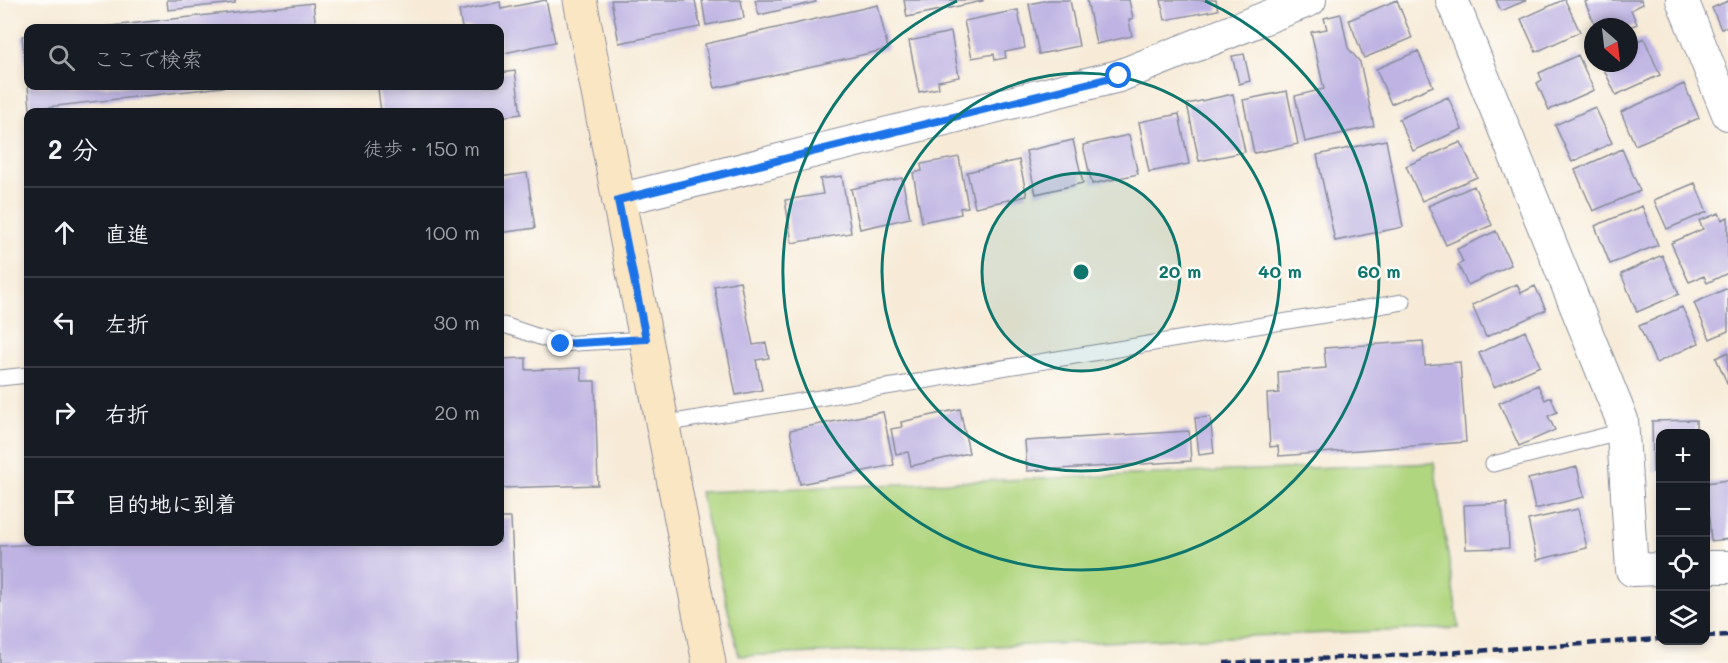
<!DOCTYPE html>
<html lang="ja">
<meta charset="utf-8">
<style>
:root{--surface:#171b24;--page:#242831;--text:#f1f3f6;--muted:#9ea1a6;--line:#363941}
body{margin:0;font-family:Mali,"Klee One",sans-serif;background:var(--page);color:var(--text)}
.controls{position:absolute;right:18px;bottom:18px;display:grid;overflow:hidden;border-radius:12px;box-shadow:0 3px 9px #0003}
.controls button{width:54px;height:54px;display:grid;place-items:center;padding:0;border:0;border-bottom:2px solid var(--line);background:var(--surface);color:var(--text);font:30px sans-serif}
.compass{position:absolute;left:1584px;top:18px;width:54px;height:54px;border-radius:50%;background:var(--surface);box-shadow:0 3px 9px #0003;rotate:152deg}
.stop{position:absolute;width:18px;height:18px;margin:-14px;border:4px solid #1a73e8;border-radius:50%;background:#fff}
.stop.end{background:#1a73e8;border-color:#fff;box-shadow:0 2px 6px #0008}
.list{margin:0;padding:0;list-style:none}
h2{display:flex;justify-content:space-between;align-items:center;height:78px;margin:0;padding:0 24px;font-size:26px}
h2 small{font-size:20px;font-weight:400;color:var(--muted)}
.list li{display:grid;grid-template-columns:39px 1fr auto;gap:18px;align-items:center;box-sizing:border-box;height:90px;padding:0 24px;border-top:2px solid var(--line)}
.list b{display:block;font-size:22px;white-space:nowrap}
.list em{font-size:20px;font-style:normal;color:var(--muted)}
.icon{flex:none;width:33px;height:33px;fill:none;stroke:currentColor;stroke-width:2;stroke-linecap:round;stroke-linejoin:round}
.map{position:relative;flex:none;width:1728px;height:663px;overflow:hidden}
.search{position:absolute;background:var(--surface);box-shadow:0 3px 9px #0003;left:24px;top:24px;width:480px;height:66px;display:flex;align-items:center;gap:15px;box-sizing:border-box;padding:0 21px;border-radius:12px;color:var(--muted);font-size:22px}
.panel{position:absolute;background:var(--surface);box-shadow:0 3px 9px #0003;left:24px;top:108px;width:480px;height:438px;border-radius:12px}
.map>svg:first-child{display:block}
.green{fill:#b1d680;stroke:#66826f;stroke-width:1.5}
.building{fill:#beb3e3}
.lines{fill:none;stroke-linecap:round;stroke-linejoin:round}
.lane-casing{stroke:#898d9b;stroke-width:17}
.street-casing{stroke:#898d9b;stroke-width:34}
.secondary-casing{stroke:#898d9b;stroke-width:35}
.lane{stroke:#fff;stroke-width:15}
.street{stroke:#fff;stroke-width:32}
.secondary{stroke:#fbe6c4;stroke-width:33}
.rail{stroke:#1b2f5e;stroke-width:4.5;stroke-dasharray:9 4.5;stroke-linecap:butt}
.route{stroke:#1a73e8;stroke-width:8}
.ring{fill:none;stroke:#0f766e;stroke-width:3}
.centre{fill:#0f766e;stroke:#fdfcf7;stroke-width:3}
.ring-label{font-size:18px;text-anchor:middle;font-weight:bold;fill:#0f766e;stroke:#fdfcf7;stroke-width:5;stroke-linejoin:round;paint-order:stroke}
</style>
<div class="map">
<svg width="1728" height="663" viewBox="0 0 1728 663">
<rect width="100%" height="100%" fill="#fdfcf7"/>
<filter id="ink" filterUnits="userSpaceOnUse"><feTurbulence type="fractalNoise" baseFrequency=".0167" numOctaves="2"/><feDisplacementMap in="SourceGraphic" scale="12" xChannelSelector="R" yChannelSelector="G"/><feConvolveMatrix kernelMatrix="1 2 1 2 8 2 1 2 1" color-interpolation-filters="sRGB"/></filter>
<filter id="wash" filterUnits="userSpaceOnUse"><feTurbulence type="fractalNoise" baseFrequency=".008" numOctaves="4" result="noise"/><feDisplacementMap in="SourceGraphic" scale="24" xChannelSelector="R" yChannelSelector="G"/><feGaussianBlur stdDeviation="1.35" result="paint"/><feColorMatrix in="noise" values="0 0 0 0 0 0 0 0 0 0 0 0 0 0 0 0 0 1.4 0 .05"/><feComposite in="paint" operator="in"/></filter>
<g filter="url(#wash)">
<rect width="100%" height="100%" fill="#f7ebd8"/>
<path class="green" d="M1434,463L1459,628L739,656L700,492Z"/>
<g id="blocks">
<path class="building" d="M167,0H235V3L168,10Z
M546,0L555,42L500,54V28H462L459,11L500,2L501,9Z
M611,0H695L700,27L619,43Z
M702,0H741L744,18L706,25Z
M755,0H815L816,2L759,15Z
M904,0H983V1L907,17Z
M1048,0H1070L1079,46L1039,54L1029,4Z
M1087,0H1129L1133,18L1129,20L1132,36L1096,44Z
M1161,0H1216L1218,10L1165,20Z
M1397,0L1412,38L1364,58L1349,20Z
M1496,0H1527L1501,11Z
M1563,0H1565L1580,32L1536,52L1521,19Z
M1589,0H1641L1643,4L1631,10L1637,24L1630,27H1596L1585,2Z
M1728,1V26L1721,29L1712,8Z
M313,3L316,28H103V27Z
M878,5L888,49L715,88L705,44Z
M1018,10L1025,48L1005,52L1006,58L995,60L994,54L972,58L964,21Z
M1341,14L1348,48L1360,62L1374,126L1305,142L1295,96L1324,89L1311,32L1327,29L1324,18Z
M951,32L959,77L938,81L939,88L919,92L909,41Z
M28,35V78H27L22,36Z
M1644,38L1660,75L1616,95L1601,63H1629V45Z
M1418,51L1433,86L1391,104L1376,69Z
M1244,54L1250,81L1239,84L1232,56Z
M1578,55L1594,90L1549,110L1537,83L1542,80L1539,73Z
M515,71L521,114L500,117V112H381L378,89L407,86H500V73Z
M1684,84L1699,118L1635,145L1621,112Z
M28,86H223V87L30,109Z
M1287,91L1298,144L1254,153L1243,100Z
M1233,94L1245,152L1199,161L1187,104Z
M1448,97L1462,129L1413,151L1399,119Z
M1595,107L1612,143L1572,162L1555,125Z
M1179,114L1189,164L1149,172L1139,122Z
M1129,135L1138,174L1092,184L1083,145Z
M1073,140L1083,183L1036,194L1026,151Z
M1386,140L1403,227L1335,241L1317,155Z
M1461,142L1477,177L1422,201L1406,166Z
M1622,149L1640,191L1593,211L1575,170Z
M959,157L968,207L960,208L961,214L922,222L913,173L922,171L921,164Z
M1019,160L1027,196L975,207L967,172Z
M527,173L535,228L500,233V177Z
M842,176L851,233L792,243L785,200L823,194L820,179Z
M902,178L910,218L860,229L851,189Z
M1695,183L1707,212L1667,229L1654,200Z
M1474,186L1492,225L1446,245L1428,206Z
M1642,206L1658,245L1610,264L1595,226Z
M1719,213L1722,220L1728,217V273L1707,283L1704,276L1689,282L1671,243L1703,229L1699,221Z
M1496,231L1511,265L1468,285L1458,265L1463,262L1457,249Z
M1662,255L1679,294L1637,312L1621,274Z
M740,281L753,345L766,343L769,358L756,360L762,390L736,395L714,286Z
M1517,284L1521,293L1535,286L1546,310L1486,337L1472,305Z
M1728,288V331L1710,339L1694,303Z
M1682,307L1699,343L1656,363L1639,326Z
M1525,331L1540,366L1494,387L1479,353Z
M1423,341L1425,365L1460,362L1466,442L1279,456L1278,446L1270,447L1267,394L1279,393L1278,372L1326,368L1324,348Z
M1728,352V385L1716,358Z
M526,358V370L581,368L582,381H595L598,485L500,488V359Z
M1538,385L1545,400L1551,397L1557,412L1548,416L1555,430L1519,446L1499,403Z
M960,409L969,453L911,466L908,452L896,454L891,429L902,427L901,422Z
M883,412L894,465L800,484L790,430Z
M1210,417L1214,453L1199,455L1195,418Z
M1696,420V434H1660V471L1653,472L1652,421Z
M1189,431L1191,461L1027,471L1025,441Z
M1577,467L1584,497L1535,509L1528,479Z
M1728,480V539L1711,541L1706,483Z
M1507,503L1509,548L1466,549L1464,505Z
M1578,509L1587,548L1537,560L1528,520Z
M500,518H511L518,663H0V546L84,542H500Z"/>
</g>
</g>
<g filter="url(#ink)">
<use href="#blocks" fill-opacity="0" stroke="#898d9b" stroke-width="1.5"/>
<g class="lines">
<g class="lane-casing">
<path id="lane" d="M500,326L504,325L560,344L646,339
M0,378L28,375
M662,424L1403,302
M1493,464L1623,431"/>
</g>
<g class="street-casing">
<path id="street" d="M1452,0L1622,420L1632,570L1660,569
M1682,0L1728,114
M618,200L1119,76L1310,0
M1706,567H1728"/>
</g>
<g class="secondary-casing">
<path id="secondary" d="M580,0L709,663"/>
</g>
<use href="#lane" class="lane"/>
<use href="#street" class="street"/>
<use href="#secondary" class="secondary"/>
<path class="rail" d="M1706,636L1728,635
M1224,663L1429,654L1660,639"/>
</g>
</g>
<g class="lines" filter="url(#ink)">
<path class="route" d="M561,344L646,339L618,200L1119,76"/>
</g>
<circle cx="1081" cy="272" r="99" fill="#0f766e" fill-opacity=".12"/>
<g class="ring">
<circle cx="1081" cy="272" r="99"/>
<circle cx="1081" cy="272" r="199"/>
<path d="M1205 1A298 298 0 1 1 957 1"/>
</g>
<circle cx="1081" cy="272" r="9" class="centre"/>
<g class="ring-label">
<text x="1180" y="278">20 m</text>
<text x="1280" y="278">40 m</text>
<text x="1379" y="278">60 m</text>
</g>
</svg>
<div class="controls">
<button>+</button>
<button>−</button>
<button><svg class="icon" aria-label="locate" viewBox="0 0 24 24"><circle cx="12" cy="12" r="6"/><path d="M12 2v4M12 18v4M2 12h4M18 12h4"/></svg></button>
<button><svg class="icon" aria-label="layers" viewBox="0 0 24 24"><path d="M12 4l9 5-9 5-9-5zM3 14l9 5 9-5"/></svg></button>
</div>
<svg class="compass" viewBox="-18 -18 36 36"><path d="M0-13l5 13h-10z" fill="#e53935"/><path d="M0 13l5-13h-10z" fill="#9ea1a6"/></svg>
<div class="stop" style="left:1119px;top:76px"></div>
<div class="stop end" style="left:561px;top:344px"></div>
<div class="search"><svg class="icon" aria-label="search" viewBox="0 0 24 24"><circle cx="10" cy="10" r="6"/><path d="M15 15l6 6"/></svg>ここで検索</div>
<section class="panel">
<h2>2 分<small>徒歩 · 150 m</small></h2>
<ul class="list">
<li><svg class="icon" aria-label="ahead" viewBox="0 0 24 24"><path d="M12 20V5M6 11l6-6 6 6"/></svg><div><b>直進</b></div><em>100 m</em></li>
<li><svg class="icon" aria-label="left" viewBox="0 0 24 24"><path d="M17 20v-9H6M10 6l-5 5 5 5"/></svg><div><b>左折</b></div><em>30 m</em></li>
<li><svg class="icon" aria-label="right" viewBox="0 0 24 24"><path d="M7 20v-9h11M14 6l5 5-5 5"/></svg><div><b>右折</b></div><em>20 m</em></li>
<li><svg class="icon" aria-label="arrive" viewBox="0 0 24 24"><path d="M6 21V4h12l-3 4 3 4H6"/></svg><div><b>目的地に到着</b></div></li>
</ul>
</section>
</div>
